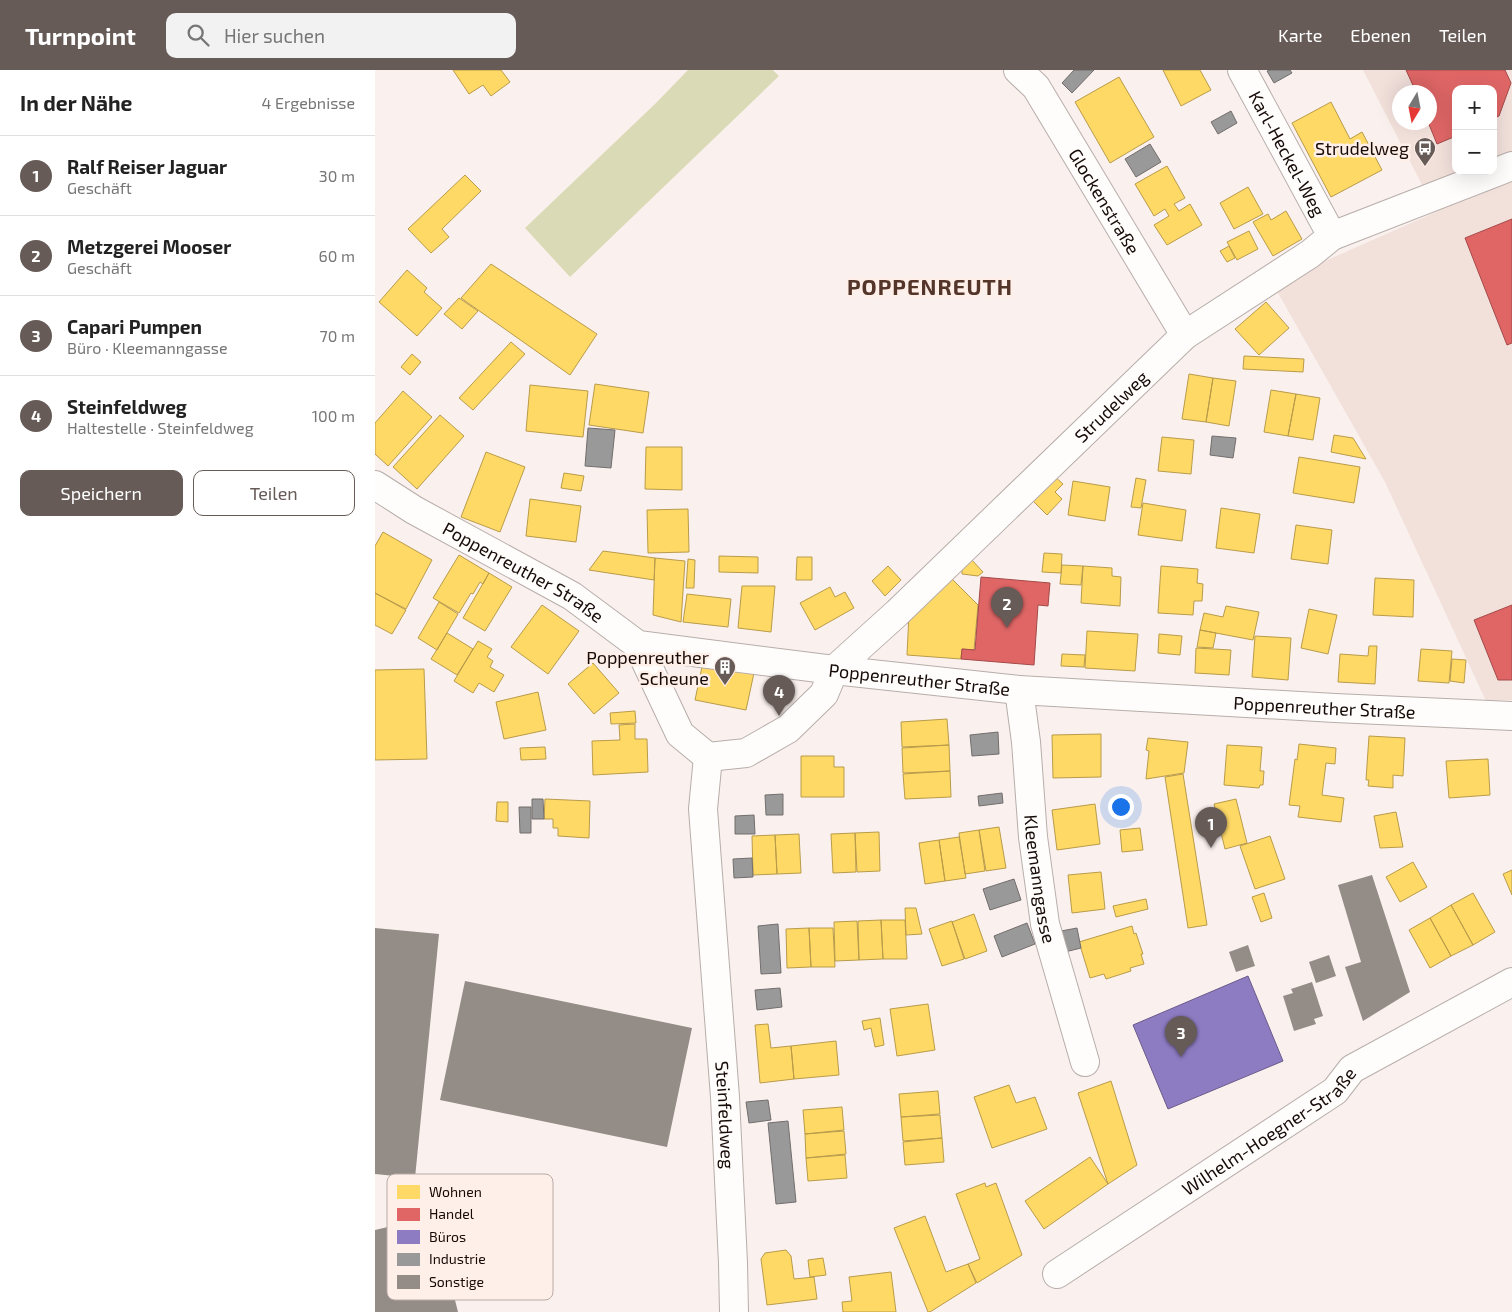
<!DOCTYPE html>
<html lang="de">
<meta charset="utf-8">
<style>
:root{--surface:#fff;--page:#f2f2f2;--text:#222;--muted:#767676;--line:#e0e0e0;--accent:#665b57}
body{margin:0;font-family:"Exo 2",sans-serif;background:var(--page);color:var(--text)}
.controls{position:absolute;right:15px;top:15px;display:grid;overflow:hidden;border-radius:10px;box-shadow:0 5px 20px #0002}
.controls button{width:45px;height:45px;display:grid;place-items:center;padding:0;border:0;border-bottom:1px solid var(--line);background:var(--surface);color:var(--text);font:25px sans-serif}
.compass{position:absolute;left:1017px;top:15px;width:45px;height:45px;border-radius:50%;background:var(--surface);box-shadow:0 5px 20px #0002;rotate:190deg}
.you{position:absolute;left:745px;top:736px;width:18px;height:18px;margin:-12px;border:4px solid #fff;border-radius:50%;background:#1a73e8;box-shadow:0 0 0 8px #1a73e833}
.badge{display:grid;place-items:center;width:32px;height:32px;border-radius:50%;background:var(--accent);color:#fff;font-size:16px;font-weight:700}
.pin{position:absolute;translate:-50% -41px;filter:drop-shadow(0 1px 2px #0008)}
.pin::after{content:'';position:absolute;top:26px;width:18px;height:15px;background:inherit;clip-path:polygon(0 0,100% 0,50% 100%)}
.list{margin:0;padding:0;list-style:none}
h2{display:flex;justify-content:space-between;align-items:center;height:65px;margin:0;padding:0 20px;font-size:21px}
h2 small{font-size:16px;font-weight:400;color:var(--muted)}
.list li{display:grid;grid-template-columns:32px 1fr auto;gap:15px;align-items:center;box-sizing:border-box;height:80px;padding:0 20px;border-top:1px solid var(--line)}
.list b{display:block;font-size:19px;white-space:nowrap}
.list p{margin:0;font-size:16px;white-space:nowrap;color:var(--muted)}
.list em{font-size:16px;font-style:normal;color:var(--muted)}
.actions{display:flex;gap:10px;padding:15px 20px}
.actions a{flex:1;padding:11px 0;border:1px solid var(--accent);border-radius:10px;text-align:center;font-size:18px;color:var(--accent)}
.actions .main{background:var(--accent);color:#fff}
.icon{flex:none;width:28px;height:28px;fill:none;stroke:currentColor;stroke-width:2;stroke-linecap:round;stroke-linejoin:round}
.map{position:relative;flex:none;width:1137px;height:1242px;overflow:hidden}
header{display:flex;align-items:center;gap:30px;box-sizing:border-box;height:70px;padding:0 25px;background:var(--accent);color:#fff}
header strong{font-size:24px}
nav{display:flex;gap:28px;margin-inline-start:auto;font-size:18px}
.search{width:350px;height:45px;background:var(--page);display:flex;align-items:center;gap:12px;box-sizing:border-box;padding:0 18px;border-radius:10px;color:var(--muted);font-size:19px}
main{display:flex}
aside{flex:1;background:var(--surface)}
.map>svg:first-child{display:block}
.commercial{fill:#f2e0db;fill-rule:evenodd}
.green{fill:#dbdab6}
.homes{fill:#ffd966;stroke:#b99b49}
.shops{fill:#e06666;stroke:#a34a49}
.offices{fill:#8e7cc3;stroke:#6a5a8a}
.industry{fill:#999;stroke:#726e6d}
.building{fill:#948c86}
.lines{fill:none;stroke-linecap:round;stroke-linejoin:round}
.minor-casing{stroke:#b7ada9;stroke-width:30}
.minor{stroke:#fefdfc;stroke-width:28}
.labels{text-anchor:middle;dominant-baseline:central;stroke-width:5;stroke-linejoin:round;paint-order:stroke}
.poi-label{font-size:18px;fill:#160a06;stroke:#ffefe9;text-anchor:end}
.street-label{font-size:18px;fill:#160a06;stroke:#ffefe9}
.district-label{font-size:22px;font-weight:bold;letter-spacing:1px;fill:#54352a;stroke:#ffefe9}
.key{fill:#ffefe9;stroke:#b9aaa5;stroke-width:1}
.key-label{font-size:14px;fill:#160a06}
</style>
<header>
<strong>Turnpoint</strong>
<div class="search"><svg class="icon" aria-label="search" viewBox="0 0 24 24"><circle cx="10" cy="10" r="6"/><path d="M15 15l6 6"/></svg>Hier suchen</div>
<nav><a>Karte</a><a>Ebenen</a><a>Teilen</a></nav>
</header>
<main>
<aside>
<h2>In der Nähe<small>4 Ergebnisse</small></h2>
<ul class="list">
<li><span class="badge">1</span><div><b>Ralf Reiser Jaguar</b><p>Geschäft</p></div><em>30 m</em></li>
<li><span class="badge">2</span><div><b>Metzgerei Mooser</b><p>Geschäft</p></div><em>60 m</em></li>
<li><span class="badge">3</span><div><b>Capari Pumpen</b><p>Büro · Kleemanngasse</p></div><em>70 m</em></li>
<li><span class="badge">4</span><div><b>Steinfeldweg</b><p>Haltestelle · Steinfeldweg</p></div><em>100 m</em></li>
</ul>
<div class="actions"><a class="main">Speichern</a><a>Teilen</a></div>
</aside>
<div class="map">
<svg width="1137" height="1242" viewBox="0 0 1137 1242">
<rect width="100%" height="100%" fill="#faf1ee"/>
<path class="commercial" d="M988,0H1137V630L1111,631L1010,412L898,214L1061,142ZM1081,19H1118V101H1081ZM1024,22H1054V52H1024Z"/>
<path class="green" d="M313,0H398L404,6L195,207L150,158L281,33Z"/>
<path class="homes" d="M78,0H126L135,12L116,26L108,15L94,24Z
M788,0H825L836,20L806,36Z
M744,7L779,67L735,93L700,32Z
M956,32L975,69L987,62L1007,100L956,127L917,53Z
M792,96L810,128L799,134L804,141L815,134L827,155L792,175L779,155L794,146L790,139L779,146L760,114Z
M90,105L106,121L67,159L74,167L56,183L33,159Z
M873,117L888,144L859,159L845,133Z
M911,141L927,169L898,186L878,152L893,144L896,150Z
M874,161L883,179L862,190L852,172Z
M854,176L860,188L852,192L845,181Z
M116,194L222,264L195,305L86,228Z
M32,200L52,218L49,222L67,238L42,266L4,232Z
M84,228L103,241L87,259L69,244Z
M891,232L914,258L884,285L860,259Z
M136,272L150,284L98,340L84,328Z
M37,284L46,292L35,305L26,297Z
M869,286L929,289L928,302L868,299Z
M814,304L838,308L831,352L807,349Z
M838,308L861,311L854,356L831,352Z
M220,314L274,322L268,363L214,355Z
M155,315L213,321L208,367L151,361Z
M896,320L921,324L913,366L889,362Z
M28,321L57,347L13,396L0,384V353Z
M921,324L945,328L938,370L913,366Z
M65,345L89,366L42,419L18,397Z
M959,365L978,368L991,389L956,382Z
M787,367L819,370L816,404L783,401Z
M271,377H307V420L270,419Z
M111,382L150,397L125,462L86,447Z
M924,387L985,397L979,433L918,423Z
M189,403L209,406L206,421L186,418Z
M678,405L688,414L680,422L687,429L672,445L655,428Z
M761,408L771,410L766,438L756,437Z
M698,411L735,417L730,451L693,445Z
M155,429L206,436L201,472L151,466Z
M768,433L811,440L807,471L763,465Z
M846,438L885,444L879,483L841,478Z
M313,439L314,482L273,483L272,440Z
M921,455L957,460L953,494L916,489Z
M8,462L57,490L31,539L0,523V476Z
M228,481L280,488L279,510L214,500Z
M669,483L687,484L686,503L667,502Z
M84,485L114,503L108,514L105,512L98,524L96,523L84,543L58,528Z
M344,486L383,487V503L344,502Z
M422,487H437V510H421Z
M280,488L310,491L306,552L278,545Z
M313,489L320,490L319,518H311Z
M596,489L608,502L603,506L587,504V497Z
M687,495L708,496L706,515L685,514Z
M513,496L526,510L510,526L497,511Z
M708,496L737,498V506L746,507L745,536L706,533Z
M786,496L823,499L822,513L828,514L827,531H819L818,545L783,543Z
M114,503L137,517L110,561L88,548Z
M575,507L603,535L599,580L587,579L586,589L532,585L534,544Z
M1000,508L1039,510L1038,547L998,545Z
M367,516H400L396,562L363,558Z
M455,517L460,527L470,522L479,538L440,560L425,533Z
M0,523L31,540L17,564L0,555Z
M312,524L356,529L353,557L308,552Z
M64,532L83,544L62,580L43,568Z
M167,535L204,561L173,604L136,577Z
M851,536L884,542L878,570L825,560L829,543L848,547Z
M934,539L962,545L953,584L926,578Z
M825,560L841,563L838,578L822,577Z
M712,561L763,564L760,601L710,598Z
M72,563L98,579L82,605L56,589Z
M784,564L807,566L805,585L783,583Z
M880,566L916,568L913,610L877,607Z
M103,571L117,579L112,587L118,591L115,597L129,605L119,622L104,613L98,623L79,611Z
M994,576H1002L1000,614L963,612L965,584L993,586Z
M821,578L856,580L854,605L820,603Z
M1046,579L1077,581L1074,613L1043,611Z
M687,584L710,585L709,597L686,596Z
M1077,589L1091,590L1089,613L1075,611Z
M328,592L379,603L371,640L320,630Z
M218,593L244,623L219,644L193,614Z
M49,599L52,689L0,690V600Z
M163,622L171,660L129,669L121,632Z
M260,641L261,653L236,654L235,643Z
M572,649L574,675L527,677L526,652Z
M260,654V669H272L273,702L218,705L217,671L245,670L244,655Z
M726,664V707L678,708L677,665Z
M994,666L1030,668L1028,706L1018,705V718L993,716L994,710H991Z
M773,668L813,672L809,703L771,709L774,681L771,680Z
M924,674L961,678L960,694L951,693L947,725L969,728L966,752L923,747L925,736L914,735L920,689L922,690Z
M574,675L575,701L528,703L527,678Z
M852,675L887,677L885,701H889L888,715H885L884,718L849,715Z
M170,677L171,689L146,690L145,678Z
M426,686H459V697H469V727H426Z
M1113,689L1115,725L1074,728L1071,691Z
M575,701L576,727L530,729L528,704Z
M808,704L832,855L813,858L790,707Z
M170,729L215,731L214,768L183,766V758H178V749H169Z
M861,729L872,773L850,779L839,734Z
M122,732H133V752L121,751Z
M720,734L725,774L682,780L677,740Z
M1021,742L1028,777L1005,778L999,746Z
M624,757L631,798L611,801L604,760Z
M765,758L768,780L747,782L745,760Z
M604,760L610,801L590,804L584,763Z
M504,762L505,801L482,802L480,763Z
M480,763L481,802L458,803L456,764Z
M424,764L426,803L402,804L400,765Z
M400,765L402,804L378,805L377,766Z
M895,766L910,809L880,819L865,776Z
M584,767L591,808L570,811L564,770Z
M564,770L570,811L550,814L544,773Z
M1038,792L1052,817L1025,832L1011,807Z
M1137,800V825L1128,804Z
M726,802L730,839L697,843L693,805Z
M889,823L897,848L886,852L877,827Z
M1098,823L1120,862L1098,875L1076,835Z
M771,829L773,839L741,847L738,836Z
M1076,835L1098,875L1076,886L1055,848Z
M530,838H541L547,864L531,865Z
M599,844L612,881L590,889L577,852Z
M1055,848L1076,886L1055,898L1034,860Z
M506,850H530L532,889H508Z
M506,850L508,889L484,890L483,851Z
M482,851L484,890L460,891L459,852Z
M577,851L589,889L567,896L554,859Z
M757,856L759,864L761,863L768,884H766L769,894L755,898L756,901L731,909L729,904L715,908L704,872Z
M434,858H458L460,897H436Z
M434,858L436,897L412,898L411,859Z
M553,934L560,980L522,986L515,939Z
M505,948L509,975L500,977L496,958L489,960L487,951Z
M393,954L396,978L416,976L419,1009L385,1013L380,955Z
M461,971L464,1005L419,1009L416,976Z
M736,1011L762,1095L733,1114L703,1023Z
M634,1015L641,1033L660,1027L672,1059L617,1078L599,1027Z
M563,1021L565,1044L526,1047L524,1024Z
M467,1037L469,1060L430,1064L428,1040Z
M565,1045L567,1068L528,1071L526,1047Z
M469,1061L471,1084L431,1088L430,1064Z
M567,1068L569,1092L530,1095L528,1072Z
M470,1085L472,1108L433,1111L431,1088Z
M715,1087L733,1114L669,1159L650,1131Z
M610,1113L611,1117L621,1113L647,1185L602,1213L593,1194L605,1189L581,1124Z
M550,1146L571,1202L593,1194L601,1213L555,1242H553L519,1158Z
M411,1180L416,1186L419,1209L439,1207L442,1229L392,1235L386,1189L390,1183Z
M448,1188L451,1205L435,1207L433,1190Z
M516,1202L521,1242H468L467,1232L477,1231L474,1207Z"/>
<path class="shops" d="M1031,0H1130L1136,13L1124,46L1118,49V19H1081V66L1062,74L1053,52L1054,22H1041Z
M1137,149V273L1132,275L1090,168Z
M606,507L675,513L673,536L663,535L659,595L586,589L587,579L600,580Z
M1137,535V610H1123L1099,550Z"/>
<path class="offices" d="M873,906L908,991L793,1039L758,955Z"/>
<path class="industry" d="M699,0H719L697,23L687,13Z
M895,0H915L917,3L899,13L892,1Z
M856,41L862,53L843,64L836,52Z
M775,74L786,92L761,107L750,89Z
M213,358L240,360L236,398L210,396Z
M837,366L861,368L858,388L835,385Z
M623,662L624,684L597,686L595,665Z
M627,723L628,733L604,736L603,726Z
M408,724V745H391L390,725Z
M157,729H168L169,749H157Z
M144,737H156V763H145Z
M379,745L380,764H360V746Z
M377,788L378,807L359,808L358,789Z
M639,809L646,830L615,840L608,819Z
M652,853L660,874L627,887L619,866Z
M403,854L406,903L386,904L383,856Z
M702,858L706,878L690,882L686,861Z
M405,918L407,937L382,940L380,920Z
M393,1030L396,1050L374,1053L371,1032Z
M413,1051L421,1132L401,1134L393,1053Z"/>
<path class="building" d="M997,805L1035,922L988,951L970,897L986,892L963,815Z
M0,858L64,864L40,1108L0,1104Z
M873,875L880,896L861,902L854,882Z
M954,885L961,906L941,913L934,892Z
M90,911L317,958L292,1077L65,1030Z
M937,912L948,946L939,949L941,954L919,961L908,926L918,923L916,919Z
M59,1146L83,1242H0V1160Z"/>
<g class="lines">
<g class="minor-casing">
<g id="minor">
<path id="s1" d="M643,0L661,17L810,265"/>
<path id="s2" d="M867,0L957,166"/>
<path id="s3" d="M0,415L39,440L197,526L263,575L459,600L644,620L960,638L1137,646"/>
<path id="s4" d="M263,575L305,664L333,687L371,683L413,659L449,624L459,600L522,543L810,265L935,184L957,166L1137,96"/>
<path id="s5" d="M644,620L651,672L658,767L670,854L710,992"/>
<path id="s6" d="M333,687L328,739L350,1027L358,1193L359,1242"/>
<path id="s7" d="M682,1204L960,1021L977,999L1137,912"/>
</g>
</g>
<use href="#minor" class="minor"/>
</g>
<defs>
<g id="bus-pin" transform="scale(1.125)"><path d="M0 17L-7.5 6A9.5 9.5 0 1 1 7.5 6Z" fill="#665b57" stroke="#ffefe9"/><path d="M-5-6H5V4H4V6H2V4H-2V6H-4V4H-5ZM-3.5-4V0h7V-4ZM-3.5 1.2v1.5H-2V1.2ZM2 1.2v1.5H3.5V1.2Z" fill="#fff"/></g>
<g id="building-pin" transform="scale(1.125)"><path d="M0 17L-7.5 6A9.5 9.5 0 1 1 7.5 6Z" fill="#665b57" stroke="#ffefe9"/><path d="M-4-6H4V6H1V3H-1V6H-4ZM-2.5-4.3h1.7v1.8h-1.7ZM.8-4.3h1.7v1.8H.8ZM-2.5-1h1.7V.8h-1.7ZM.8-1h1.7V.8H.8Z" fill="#fff"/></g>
</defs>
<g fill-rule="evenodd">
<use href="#bus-pin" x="1050" y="78"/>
<use href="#building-pin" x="350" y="597"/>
</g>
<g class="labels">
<g class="poi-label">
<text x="1034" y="78">Strudelweg</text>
<text x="334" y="587">Poppenreuther<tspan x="334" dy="21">Scheune</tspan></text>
</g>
<g class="street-label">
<text stroke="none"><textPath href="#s2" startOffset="95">Karl-Heckel-Weg</textPath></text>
<text stroke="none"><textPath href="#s1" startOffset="158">Glockenstraße</textPath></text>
<text stroke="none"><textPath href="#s4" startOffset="680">Strudelweg</textPath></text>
<text stroke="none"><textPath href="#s3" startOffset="172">Poppenreuther Straße</textPath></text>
<text stroke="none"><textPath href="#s3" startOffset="592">Poppenreuther Straße</textPath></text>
<text stroke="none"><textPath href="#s3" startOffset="998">Poppenreuther Straße</textPath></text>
<text stroke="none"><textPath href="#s5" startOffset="190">Kleemanngasse</textPath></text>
<text stroke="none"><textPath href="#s6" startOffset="359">Steinfeldweg</textPath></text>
<text stroke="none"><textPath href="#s7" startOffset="256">Wilhelm-Hoegner-Straße</textPath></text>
</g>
<g class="district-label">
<text x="555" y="216">POPPENREUTH</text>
</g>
</g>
<rect x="12" y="1104" width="166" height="126" rx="8" class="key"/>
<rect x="22" y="1115" width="23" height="14" fill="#ffd966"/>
<rect x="22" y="1138" width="23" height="13" fill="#e06666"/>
<rect x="22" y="1160" width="23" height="14" fill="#8e7cc3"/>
<rect x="22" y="1183" width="23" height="13" fill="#999"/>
<rect x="22" y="1205" width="23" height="14" fill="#948c86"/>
<g class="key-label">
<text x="54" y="1127">Wohnen</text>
<text x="54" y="1149">Handel</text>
<text x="54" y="1172">Büros</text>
<text x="54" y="1194">Industrie</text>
<text x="54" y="1217">Sonstige</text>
</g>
</svg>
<div class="controls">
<button>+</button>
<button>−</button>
</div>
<svg class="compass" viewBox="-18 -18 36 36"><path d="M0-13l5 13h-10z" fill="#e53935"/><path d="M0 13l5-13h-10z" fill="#767676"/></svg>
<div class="you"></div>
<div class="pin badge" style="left:836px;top:778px">1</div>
<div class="pin badge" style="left:632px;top:558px">2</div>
<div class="pin badge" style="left:806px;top:987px">3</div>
<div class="pin badge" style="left:404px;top:646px">4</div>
</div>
</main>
